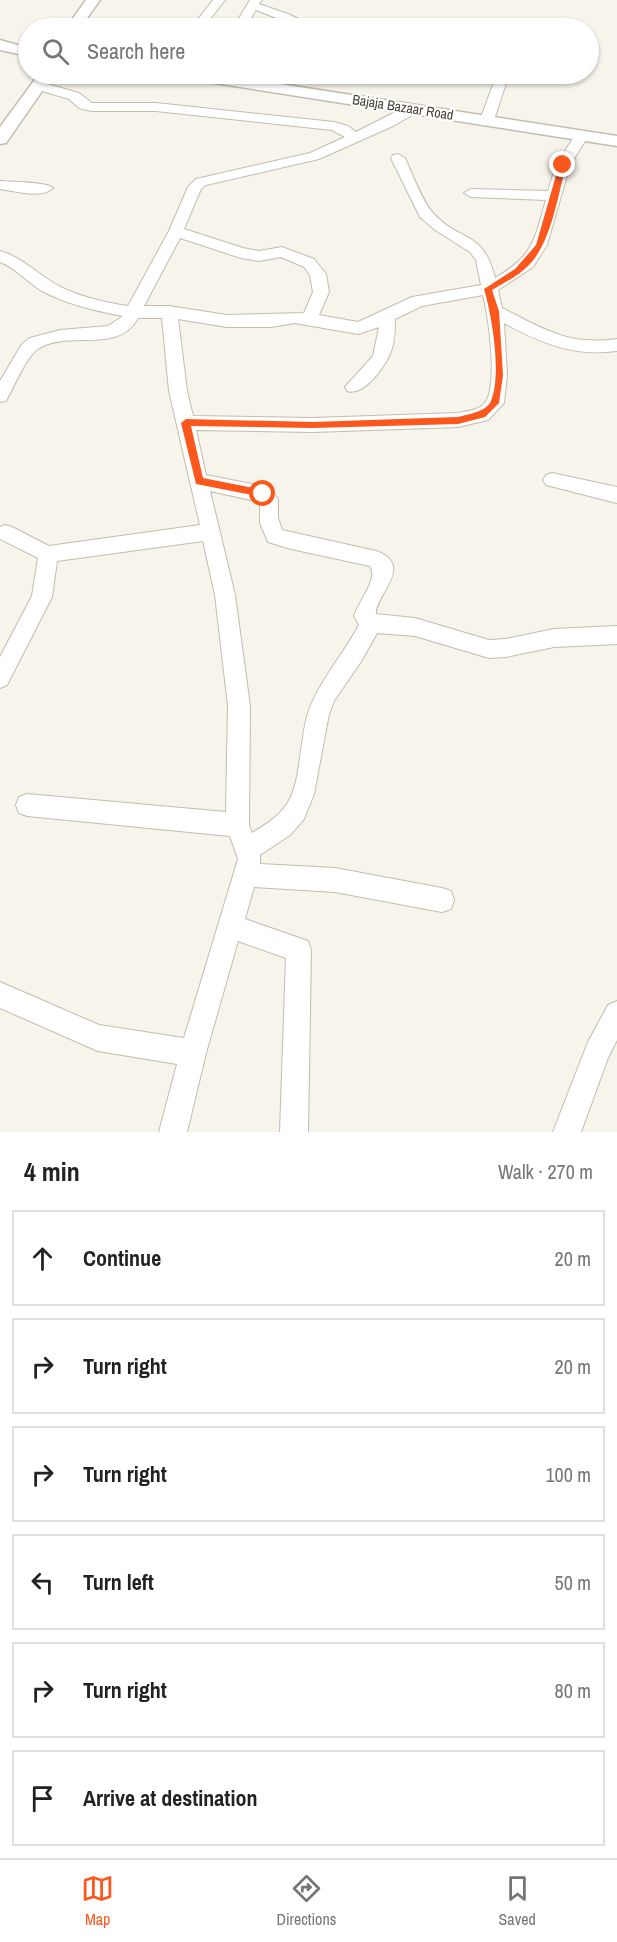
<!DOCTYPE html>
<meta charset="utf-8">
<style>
:root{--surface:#fff;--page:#f6f6f6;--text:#222;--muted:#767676;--line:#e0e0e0;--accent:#fc571c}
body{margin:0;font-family:"Archivo Narrow",sans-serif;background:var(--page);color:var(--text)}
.stop{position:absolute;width:18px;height:18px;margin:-14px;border:4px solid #fc571c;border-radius:50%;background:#fff}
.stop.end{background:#fc571c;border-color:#fff;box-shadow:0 2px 6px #0008}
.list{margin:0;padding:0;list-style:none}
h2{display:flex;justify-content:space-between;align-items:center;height:78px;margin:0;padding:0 24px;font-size:26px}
h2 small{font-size:20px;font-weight:400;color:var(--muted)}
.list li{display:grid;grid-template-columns:39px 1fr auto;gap:18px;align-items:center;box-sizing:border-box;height:96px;margin:0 12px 12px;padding:0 12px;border:2px solid var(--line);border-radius:0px}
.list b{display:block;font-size:22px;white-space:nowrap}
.list em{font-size:20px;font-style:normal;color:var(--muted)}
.icon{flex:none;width:33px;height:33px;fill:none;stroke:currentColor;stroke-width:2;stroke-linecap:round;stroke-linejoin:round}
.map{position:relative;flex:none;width:617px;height:1132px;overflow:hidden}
.search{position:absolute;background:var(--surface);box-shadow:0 2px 4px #0004;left:18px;right:18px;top:18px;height:66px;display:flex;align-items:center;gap:15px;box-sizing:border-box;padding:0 21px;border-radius:33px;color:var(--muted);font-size:22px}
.sheet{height:726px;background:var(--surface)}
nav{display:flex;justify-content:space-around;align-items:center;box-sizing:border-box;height:84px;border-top:2px solid var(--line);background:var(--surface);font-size:16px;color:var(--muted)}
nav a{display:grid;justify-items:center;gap:3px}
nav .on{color:var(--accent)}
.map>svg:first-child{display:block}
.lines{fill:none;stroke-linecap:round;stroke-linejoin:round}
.minor-casing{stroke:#c2bdad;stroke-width:2}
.tertiary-casing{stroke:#c2bdad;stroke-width:3}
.minor{fill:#fff;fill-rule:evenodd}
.tertiary{fill:#fff;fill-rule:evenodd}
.route{fill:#fc571c}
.labels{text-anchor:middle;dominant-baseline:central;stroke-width:4.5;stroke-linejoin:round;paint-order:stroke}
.far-street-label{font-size:14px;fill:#4a4539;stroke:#fff}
</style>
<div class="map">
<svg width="617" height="1132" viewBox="0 0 617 1132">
<rect width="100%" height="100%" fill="#f6f4eb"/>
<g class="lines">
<g class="minor-casing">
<path id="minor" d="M213,0H225L203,28H191Z
M250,0H262L259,4L288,14L317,28H302L256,10L245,28H233Z
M497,74H509L494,120L487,124L480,120Z
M37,81L79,93L92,103H156L334,122L348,126L356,132L409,105H419L421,108L419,111L393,126L319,159L206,185L201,189L184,229L243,248L259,251L282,247L314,259L326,274L329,292L319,315L358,322L412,297L481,285L476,260L470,252L435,230L420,217L391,158L393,155L398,154L405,158C412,173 422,201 433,213C460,243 483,229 495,278C534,255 534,241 546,200L471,197L464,193L471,189L548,191L556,165L577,132L582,131L589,135L570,165L547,245L533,267L498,290L502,308C543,329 569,346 617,339V351C574,357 541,343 504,323L507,375L504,403L488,420L458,427L313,432L196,430L206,475L263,486L270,489L278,499V518L282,530L376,551C416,565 374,596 376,614L415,618L489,640L506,639L554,629L617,626V644L554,647L506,657L489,658L415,636L377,633L362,660L334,701L329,714L314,794L304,819L290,835L260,855V864L335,868L442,888L451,891L454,900L451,909L442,912L335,892L254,887L245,919L308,941L311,950L308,1132H280L286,958L238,941L206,1053L187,1132H159L177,1064L98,1051L0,1008V982L99,1025L184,1038L238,859L230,836L27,816L19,813L16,805L19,797L27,794L226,812L228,706L215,595L203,541L57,561L52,597L7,685L0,688V657L32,596L38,558L0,539V527L5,525L12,527L49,546L200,525L169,391L162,318H138C118,355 68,329 38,349C26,357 14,387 6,401L0,402V381L22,344L30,338L60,330L108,326L123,316C96,311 66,304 42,291C27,282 16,268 0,262V251C21,257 34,271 52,282C74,296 103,302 128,306L169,231L188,187L196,179L310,153L345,137L332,130L156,111H91L79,108L69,99L32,88L31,85ZM180,238L241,258L259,261L281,257L304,267L310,275L313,292L304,313L227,315L169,306H144ZM483,295C489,319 497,378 487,400C482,410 468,411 458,413L313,418L193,416L187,391L178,319L227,327H271L295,323L358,334L379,327L373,356L345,387L347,391C364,397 388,364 392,348C395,339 395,329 395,319L422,306ZM210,491L260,502V523L268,542L291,549L370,566C379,579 358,602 354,616L359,625C343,655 319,681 308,713C300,737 301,784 287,804C278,817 265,825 252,833L249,825L250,706L235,595Z
M0,181C11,182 48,182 53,188C42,199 14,191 0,189Z
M552,473L617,487V503L546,485L543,480L546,475Z
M617,1001V1040L608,1058L581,1132H553L588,1042L608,1005Z"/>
</g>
<g class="tertiary-casing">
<path id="tertiary" d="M86,0H100L80,28H66Z
M0,40L28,48V56L0,50Z
M39,74H54L6,143L0,144V127Z
M182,74H216L617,136V146L189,79L184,77Z"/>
</g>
<use href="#minor" class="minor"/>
<use href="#tertiary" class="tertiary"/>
</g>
<path class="route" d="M563,163L566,165C558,195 551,244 528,266C518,276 504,283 492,290L499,311L503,375L499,403L485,417L458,424L313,428L191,426L203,478L263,490L268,494L263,497L196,484L181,423L186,419L313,422L458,417C469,414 486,412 491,401C502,374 492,316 484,289L515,269L536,245L559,165Z"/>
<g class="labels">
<g class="far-street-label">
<text transform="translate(403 107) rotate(9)">Bajaja Bazaar Road</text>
</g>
</g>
</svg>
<div class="stop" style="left:263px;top:494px"></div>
<div class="stop end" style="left:563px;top:165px"></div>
<div class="search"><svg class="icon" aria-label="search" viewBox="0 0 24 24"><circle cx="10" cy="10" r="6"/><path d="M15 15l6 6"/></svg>Search here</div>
</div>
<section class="sheet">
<h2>4 min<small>Walk · 270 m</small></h2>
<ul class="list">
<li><svg class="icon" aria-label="ahead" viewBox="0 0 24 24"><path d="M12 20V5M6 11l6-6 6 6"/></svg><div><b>Continue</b></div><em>20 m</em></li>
<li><svg class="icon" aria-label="right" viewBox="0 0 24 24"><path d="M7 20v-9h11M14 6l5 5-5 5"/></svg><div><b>Turn right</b></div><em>20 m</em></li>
<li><svg class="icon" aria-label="right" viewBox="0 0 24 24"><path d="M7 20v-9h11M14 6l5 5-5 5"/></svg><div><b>Turn right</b></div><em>100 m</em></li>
<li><svg class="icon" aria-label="left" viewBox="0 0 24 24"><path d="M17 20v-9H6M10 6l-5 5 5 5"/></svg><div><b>Turn left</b></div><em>50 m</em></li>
<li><svg class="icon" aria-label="right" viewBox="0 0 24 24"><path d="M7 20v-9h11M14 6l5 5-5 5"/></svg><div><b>Turn right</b></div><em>80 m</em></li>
<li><svg class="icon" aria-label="arrive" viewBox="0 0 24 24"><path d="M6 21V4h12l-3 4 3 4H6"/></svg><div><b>Arrive at destination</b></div></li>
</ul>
</section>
<nav>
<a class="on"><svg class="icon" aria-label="map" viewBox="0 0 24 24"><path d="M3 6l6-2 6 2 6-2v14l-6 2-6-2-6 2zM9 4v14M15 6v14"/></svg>Map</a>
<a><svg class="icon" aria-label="directions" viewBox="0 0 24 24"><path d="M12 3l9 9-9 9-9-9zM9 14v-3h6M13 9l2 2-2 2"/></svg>Directions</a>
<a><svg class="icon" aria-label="saved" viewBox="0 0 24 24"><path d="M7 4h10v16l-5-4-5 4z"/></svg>Saved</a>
</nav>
